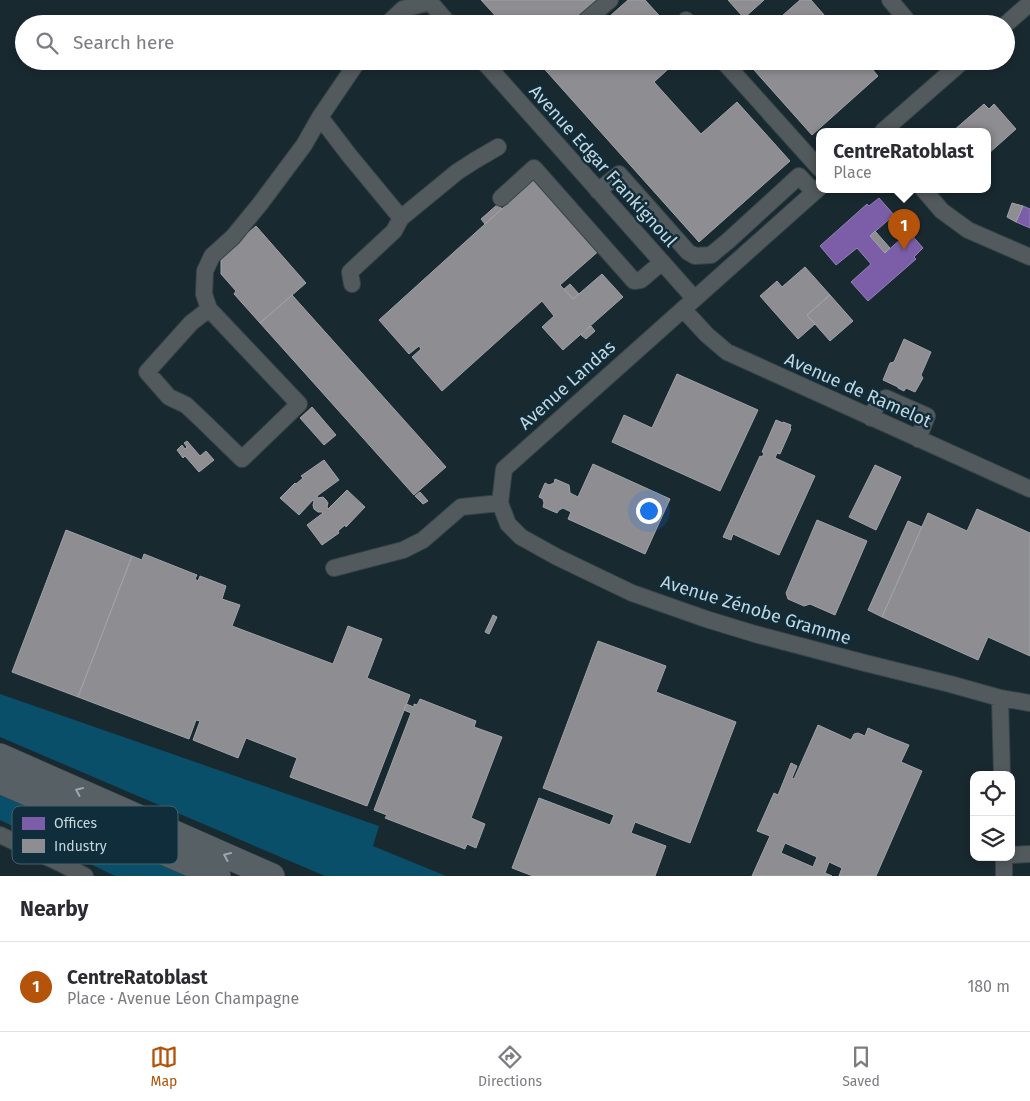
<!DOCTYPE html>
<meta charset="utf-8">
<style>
:root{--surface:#fff;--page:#f7f7f7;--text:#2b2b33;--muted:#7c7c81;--line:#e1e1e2;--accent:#b45309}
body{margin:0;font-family:"Fira Sans",sans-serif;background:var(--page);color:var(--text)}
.controls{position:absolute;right:15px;bottom:15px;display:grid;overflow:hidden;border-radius:10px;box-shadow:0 2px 8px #0003}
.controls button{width:45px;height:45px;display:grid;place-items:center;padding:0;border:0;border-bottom:1px solid var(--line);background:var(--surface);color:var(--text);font:25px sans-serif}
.you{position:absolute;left:648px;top:510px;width:18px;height:18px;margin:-12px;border:4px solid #fff;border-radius:50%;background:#1a73e8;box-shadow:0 0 0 8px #1a73e833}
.badge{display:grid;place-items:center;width:32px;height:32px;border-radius:50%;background:var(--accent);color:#fff;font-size:16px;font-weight:700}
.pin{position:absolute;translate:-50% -41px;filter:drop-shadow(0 1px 2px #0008)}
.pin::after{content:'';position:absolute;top:26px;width:18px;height:15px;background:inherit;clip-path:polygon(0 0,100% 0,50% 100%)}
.popup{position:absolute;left:816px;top:128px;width:175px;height:65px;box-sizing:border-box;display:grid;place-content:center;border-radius:10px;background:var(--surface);filter:drop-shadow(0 1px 4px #0005);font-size:16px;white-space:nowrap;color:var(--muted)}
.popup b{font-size:19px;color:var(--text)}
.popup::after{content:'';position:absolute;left:50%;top:100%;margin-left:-10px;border:10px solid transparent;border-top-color:var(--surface)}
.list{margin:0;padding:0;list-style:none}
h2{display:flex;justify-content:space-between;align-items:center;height:65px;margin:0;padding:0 20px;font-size:21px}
h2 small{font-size:16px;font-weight:400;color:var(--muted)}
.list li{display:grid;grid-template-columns:32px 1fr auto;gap:15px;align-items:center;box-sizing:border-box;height:90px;padding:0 20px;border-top:1px solid var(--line)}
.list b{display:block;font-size:19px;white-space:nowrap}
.list p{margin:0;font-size:16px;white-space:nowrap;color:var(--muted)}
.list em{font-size:16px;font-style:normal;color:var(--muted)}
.icon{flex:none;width:28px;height:28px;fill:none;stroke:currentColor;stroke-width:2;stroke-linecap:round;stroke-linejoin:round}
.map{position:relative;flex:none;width:1030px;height:876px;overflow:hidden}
.search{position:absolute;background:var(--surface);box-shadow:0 2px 8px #0003;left:15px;right:15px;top:15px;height:55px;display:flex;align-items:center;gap:12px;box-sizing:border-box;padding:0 18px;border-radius:28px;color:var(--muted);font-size:19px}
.sheet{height:155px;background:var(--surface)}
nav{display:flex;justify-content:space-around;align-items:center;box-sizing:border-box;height:70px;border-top:1px solid var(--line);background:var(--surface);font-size:14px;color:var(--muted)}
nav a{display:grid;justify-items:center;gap:2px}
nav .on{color:var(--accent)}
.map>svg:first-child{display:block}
.forest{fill:#094f6a}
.offices{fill:#7b5ea7;stroke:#9282b8}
.industry{fill:#8d8d92;stroke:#9ea3a9;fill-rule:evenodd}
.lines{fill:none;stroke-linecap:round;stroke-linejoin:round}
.minor-casing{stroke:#36444a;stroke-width:18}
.highway-casing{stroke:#36444a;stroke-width:26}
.minor{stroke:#535a5d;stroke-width:16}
.highway{stroke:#566065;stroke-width:25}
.oneway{stroke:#99a7ae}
.labels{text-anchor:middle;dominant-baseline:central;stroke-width:5;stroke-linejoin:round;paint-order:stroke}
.street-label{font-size:18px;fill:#c6d6df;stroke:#0f2d3a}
.key{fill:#0f2d3a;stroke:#46606c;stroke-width:1}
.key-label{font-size:14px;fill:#c6d6df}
</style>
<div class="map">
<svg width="1030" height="876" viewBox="0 0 1030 876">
<rect width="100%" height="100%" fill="#192930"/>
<path class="forest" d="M0,694L379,826L373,846L446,876H325L0,737Z
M0,793L186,876H115L0,820Z"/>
<path class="offices" d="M879,198L894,215L870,236L885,253L909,232L923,248L914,257L916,259L868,301L851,282L871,264L857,248L836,265L820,246L867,204L869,206Z
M1023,206L1030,209V228L1016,222Z"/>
<path class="industry" d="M481,0H597L571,24H503Z
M628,0H645L667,24H601Z
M728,0H764L744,18Z
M800,0H811L832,24H773Z
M851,19L856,24H846Z
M537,61H553L556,65L548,73Z
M560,61H677L654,82L701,134L737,102L790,161L699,242L548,73Z
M746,61H865L878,76L812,135Z
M984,104L989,109L994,104L1016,129L988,154V131H953Z
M537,177L601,249L560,285L573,299L602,274L623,297L563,350L542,327L554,316L542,301L442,391L412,357L421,349L419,346L409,354L379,320Z
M1012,203L1023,206L1016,222L1007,217Z
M498,204L502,209L485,224L481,219Z
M256,226L306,283L260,323L234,294L236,291L221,274V257Z
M875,231L890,248L885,253L870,236Z
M805,267L830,295L807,315L815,324L798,339L760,296L777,281L782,287Z
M570,284L579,294L573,299L564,289Z
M292,295L446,467L414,495L260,323Z
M830,295L853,321L830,341L807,315Z
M591,326L595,331L586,339L581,335Z
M904,339L931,352L921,375L923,378L915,392L906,388L904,391L898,388V387L883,380L890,363L894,362Z
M677,374L758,410L720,491L612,442L624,415L652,428Z
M312,407L336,435L324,445L300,418Z
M776,420L783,423V422L791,425L790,428L791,429L780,454L777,453L775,458L815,476L779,555L733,534L731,540L723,537L760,456L762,457L764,453L762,452Z
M187,441L200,456L206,451L214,460L199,472L185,456L183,458L177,450L182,445L185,449L187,447L184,443Z
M324,460L339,480L317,496L318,498L323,497L326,500L328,503L327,507L328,509L347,490L365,507L346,527L345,525L338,531L339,533L322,545L307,525L323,513L322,512H318L314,509L313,505L314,501L313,500L299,515L280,498L295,483L296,484L303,478L301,476Z
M593,464L670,499L645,554L568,519L571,512L563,508L559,510L557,513L543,507L544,503L543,499L539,497L545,483L549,485L554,483L555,479L569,485L570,493L578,497Z
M875,465L901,477L876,530L849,517Z
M420,492L428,501L423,504L415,496Z
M977,509L1030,533V656L988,637L978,660L882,617L928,513L967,531Z
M817,520L867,541L835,615L810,604L804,606L788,599L786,593Z
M908,521L922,527L882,617L868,610Z
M66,530L132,556L78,697L12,672Z
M144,554L197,575L195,579L198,581L200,576L226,586L222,599L240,605L232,626L333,664L348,626L382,639L367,678L410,695L367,806L290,777L297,758L246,738L238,758L193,740L200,721L196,720L189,739L78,697L132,556L142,560Z
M700,589L709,592L707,599L698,596Z
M493,615L497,617L489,634L485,632Z
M598,641L666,666L656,692L736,722L690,843L635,822L631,833L666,846L655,876H533L512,868L539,798L610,825L614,815L543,788Z
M420,699L476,721L474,727L502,737L471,818L485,824L476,848L467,844L465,849L460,847L385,818L387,815L374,810L411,713L404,710L406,704L414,707V704L417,705Z
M818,725L851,740L854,734L858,733L865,736L868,728L886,736L909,745L901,762L922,771L876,876H839L842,868L829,862L825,873L832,876H752L770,836L757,831L774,793L778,795L791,763L797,766L792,778L794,779ZM785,843L817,857L813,867L781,853Z"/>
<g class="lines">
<g class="minor-casing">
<path id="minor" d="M890,0L910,24
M686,20L689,24
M387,24L403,9L430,2L449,24
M582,24L610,0
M1006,24L1030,3
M483,61L694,298
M723,61L820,169
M320,117L349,155L401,218L457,172L474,161L498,147
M883,131L963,61
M820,187L504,469L500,503L508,524L521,537L557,557L632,593L706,619L755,634L865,663L950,684L1000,698L1030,703
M923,189L942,211L968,230L1030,257
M598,191L619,174L688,252L695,256L711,255L728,241L799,176L814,192
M501,198L534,168L634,281L641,280L662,262
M352,284L350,272L394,231L401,218
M209,309L191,323L147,372L169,397L186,405L204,422L242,459L299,404L209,309L204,294L205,271L212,256L233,237L260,204L304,145L320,117L358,61
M683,309L707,335L727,352L1030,489
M871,418L878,402L886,398L927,416L918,439
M334,568L403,550L423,540L461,507L500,503
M1000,698L1002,775
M0,835L60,863L85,876
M1011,855L1030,854
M1004,876V857"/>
</g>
<g class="highway-casing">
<path id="highway" d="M0,756L272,876
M0,781L218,876"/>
</g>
<use href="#minor" class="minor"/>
<use href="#highway" class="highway"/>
</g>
<defs><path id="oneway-chevron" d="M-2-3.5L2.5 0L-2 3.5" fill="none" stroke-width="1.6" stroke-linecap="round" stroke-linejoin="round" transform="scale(1.25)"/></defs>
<g class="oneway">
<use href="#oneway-chevron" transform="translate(79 791) rotate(-156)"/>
<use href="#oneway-chevron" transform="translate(227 856) rotate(-156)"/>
</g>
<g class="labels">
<g class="street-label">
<text transform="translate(603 166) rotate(48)">Avenue Edgar Frankignoul</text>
<text transform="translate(567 385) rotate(-42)">Avenue Landas</text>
<text transform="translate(858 390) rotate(24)">Avenue de Ramelot</text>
<text transform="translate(756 610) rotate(17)">Avenue Zénobe Gramme</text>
</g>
</g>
<rect x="12" y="806" width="166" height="58" rx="8" class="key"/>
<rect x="22" y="817" width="23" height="13" fill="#7b5ea7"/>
<rect x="22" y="839" width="23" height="14" fill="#8d8d92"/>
<g class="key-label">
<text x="54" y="828">Offices</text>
<text x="54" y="851">Industry</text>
</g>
</svg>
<div class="controls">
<button><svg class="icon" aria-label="locate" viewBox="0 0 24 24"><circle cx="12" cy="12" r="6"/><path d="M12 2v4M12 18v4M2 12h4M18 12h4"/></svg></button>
<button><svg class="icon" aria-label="layers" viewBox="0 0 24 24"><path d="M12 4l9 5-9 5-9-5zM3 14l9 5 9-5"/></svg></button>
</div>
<div class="you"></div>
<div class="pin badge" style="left:904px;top:250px">1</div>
<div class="popup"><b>CentreRatoblast</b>Place</div>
<div class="search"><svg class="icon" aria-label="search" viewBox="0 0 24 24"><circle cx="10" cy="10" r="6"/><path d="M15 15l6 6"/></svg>Search here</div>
</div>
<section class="sheet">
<h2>Nearby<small></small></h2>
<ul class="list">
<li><span class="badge">1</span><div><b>CentreRatoblast</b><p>Place · Avenue Léon Champagne</p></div><em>180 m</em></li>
</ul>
</section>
<nav>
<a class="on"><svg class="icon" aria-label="map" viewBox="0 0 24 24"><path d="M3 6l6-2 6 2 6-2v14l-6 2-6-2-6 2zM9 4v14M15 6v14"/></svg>Map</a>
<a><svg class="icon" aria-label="directions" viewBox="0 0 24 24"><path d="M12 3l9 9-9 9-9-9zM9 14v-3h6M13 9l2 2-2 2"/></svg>Directions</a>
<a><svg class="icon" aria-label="saved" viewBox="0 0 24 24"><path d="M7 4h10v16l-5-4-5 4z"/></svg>Saved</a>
</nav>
